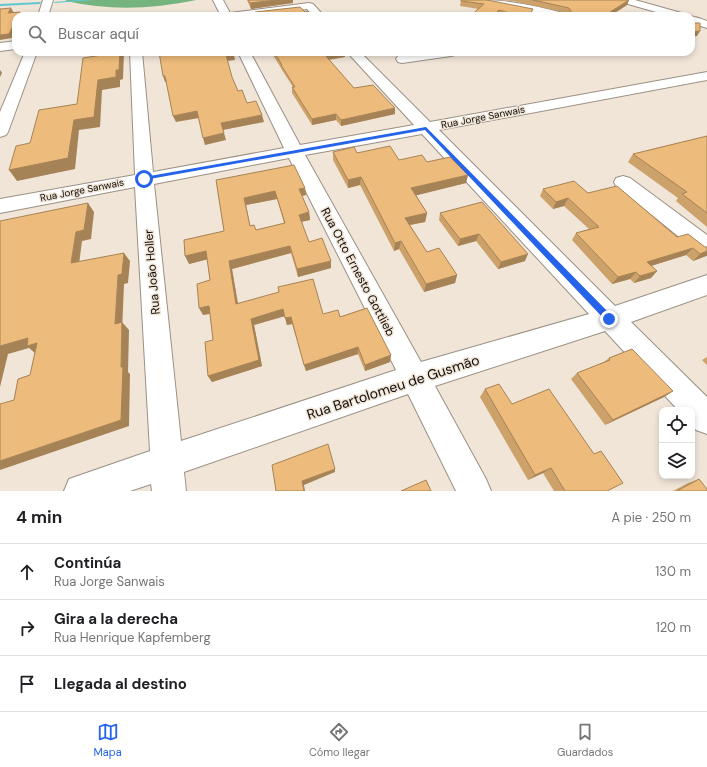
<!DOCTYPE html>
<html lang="es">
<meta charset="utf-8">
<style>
:root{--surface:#fff;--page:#f2f2f2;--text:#202124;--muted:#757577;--line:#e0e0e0;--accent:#2563eb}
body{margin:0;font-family:"DM Sans",sans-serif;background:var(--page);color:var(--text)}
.controls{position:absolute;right:12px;bottom:12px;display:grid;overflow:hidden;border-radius:8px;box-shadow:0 2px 6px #0003}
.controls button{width:36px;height:36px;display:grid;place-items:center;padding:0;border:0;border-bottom:1px solid var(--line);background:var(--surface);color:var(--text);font:20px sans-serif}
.stop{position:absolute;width:12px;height:12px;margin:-9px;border:3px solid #2563eb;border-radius:50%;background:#fff}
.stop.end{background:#2563eb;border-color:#fff;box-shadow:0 1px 4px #0008}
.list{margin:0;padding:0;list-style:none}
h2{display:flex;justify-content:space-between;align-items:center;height:52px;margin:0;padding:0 16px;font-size:17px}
h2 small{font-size:13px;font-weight:400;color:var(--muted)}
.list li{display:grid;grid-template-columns:26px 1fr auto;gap:12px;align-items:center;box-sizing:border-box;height:56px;padding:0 16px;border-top:1px solid var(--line)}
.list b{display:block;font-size:15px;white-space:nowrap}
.list p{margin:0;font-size:13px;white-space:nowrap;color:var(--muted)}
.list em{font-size:13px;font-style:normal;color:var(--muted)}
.icon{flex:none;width:22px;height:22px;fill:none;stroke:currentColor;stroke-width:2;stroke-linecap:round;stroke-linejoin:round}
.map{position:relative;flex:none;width:707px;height:491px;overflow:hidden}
.search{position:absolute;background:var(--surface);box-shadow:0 2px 6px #0003;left:12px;right:12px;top:12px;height:44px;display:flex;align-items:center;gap:10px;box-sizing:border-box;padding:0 14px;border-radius:12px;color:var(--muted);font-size:15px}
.sheet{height:220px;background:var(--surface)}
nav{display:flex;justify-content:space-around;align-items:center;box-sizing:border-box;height:56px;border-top:1px solid var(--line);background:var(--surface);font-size:11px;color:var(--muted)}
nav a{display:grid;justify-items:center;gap:2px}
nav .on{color:var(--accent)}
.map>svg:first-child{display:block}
.forest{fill:#75b47f}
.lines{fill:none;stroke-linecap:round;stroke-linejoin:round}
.stream{fill:#5cc9d1;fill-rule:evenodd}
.minor-casing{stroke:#9a9084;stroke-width:2}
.minor{fill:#fff;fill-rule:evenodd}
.wall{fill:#cca16a;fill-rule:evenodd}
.shaded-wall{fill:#a68356}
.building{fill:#edbb7b;stroke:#a68356;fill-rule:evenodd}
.route{fill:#2563eb}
.labels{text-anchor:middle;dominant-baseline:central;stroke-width:3;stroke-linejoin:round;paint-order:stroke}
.far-street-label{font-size:10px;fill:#100d08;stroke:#f1e5d8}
.street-label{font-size:12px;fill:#100d08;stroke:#f1e5d8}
.near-street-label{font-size:14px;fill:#100d08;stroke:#f1e5d8}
</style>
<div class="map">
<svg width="707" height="491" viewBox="0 0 707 491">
<rect width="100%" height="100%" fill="#f1e5d8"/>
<path class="forest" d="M66,0H196C152,9 110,11 66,1Z"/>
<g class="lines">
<path class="stream" d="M79,0H93L55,3L54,2Z
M41,2L40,4L0,6V4Z"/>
<g class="minor-casing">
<path id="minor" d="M43,0H53L48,16H38Z
M213,0H223L230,13L309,3L313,4L324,16H313L307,9L254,16H221Z
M480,0C510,0 538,6 567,14L568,16H551L485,3Z
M619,0H635L685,14L686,16H670L621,2Z
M690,16C696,17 702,19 707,21V28L691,23Z
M16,41V49L0,51V43Z
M25,52H37L8,132L6,135L0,137V112Z
M130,52H142L153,172L284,148L238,52H250L300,145L414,125L347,52H360L430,122L707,72V80L439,130L615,306L707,275V295L631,322L707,397V434L696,430L692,425V410H678L605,331L435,386L486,479L491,491H456L408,394L184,472L186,491H152L151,484L130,491H64L69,479L150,451L135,187L0,213V199L135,175ZM422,134L589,314L421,362L305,155ZM289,158L396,370L181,441L154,184Z
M425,52H457L455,55L451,56L402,63L398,62L396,59L398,56Z
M623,176L630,178L707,235V255L699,253L616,186L614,182L616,178Z"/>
</g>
<use href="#minor" class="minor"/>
</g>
<path class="wall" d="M247,0H293V3L251,9Z
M461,0H487L531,14L530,16H500L479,9L460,6Z
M498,0H629L627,5L610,16H554L555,13H567L513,1Z
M271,52H345V57L329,60L354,88L395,114L341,126L336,120L312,125L292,93V87H293L282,70L281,68Z
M620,52H643L625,55Z
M707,136V227L676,201L678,198L628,162L633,154Z
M333,152L357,153L399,160L427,162L468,175L466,183L416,195L427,213L425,222L410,225L427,252L457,275L455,283L424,292L399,249L394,251L360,185L348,188L333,160Z
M216,180L305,188L306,195L302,196L309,212L310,220L301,222L309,242L331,268L298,277L291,253L232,269L238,303L340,317L391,355L390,362L365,371L358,354L306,371L292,324L287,325L285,316L254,325L262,366L212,382L208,376L213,340L210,314L203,315L210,280L207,259L189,264L224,231ZM277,199L284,223L256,230L250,226L246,205Z
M543,189L588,193L677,237L706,256L693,261L686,255L651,266L657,271L651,278L634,283L630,279L612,284L572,240L576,233L589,229L564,206L553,209L540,196Z
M482,202L525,261L498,269L476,241L458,246L439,220L440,213Z
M707,357V365L702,360Z
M609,358L673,391L664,397L605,425L571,379L577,373L604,362Z
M485,389L607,491H554L543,473L528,480L480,397Z
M699,479L707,491H673L688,483Z"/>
<path class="shaded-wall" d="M277,0H293V3L251,9L250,3Z
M629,0L627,5L610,16H604Z
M11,8L14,13H8Z
M499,10L497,16H493Z
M20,12L22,16H18Z
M16,20V30L12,38L0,40V35Z
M700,31L697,36L691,37V32Z
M120,52H124L123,79L120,80V87L102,90L100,127L79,130L75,169L17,181L9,170L74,120L98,80L116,70Z
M233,52H236L237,54L234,55L235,60L227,61L226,55Z
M342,52H345V57L325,60V55Z
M627,52H643L625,55Z
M0,70L2,73L0,77Z
M163,76H165L167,82H165Z
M395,108V114L341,126V120Z
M197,111L199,118L176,122L173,116Z
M336,114V120L312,125V119Z
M262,115L264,122L223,130L221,123Z
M224,133L226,140L205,145L203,138Z
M468,175L466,183L410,197L411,188Z
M361,177L360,185L348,188V180Z
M305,188L306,195L300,196L299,189Z
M275,191L277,199L246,205L252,234L244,198Z
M568,198L564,206L553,209L556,202Z
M88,203L94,212L91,239L82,241L78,272L71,263L76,232Z
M309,212L310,220L300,222L299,215Z
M427,213L425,222L404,226L405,218Z
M479,234L476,241L458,246L460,239Z
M401,241L399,249L394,251L395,243Z
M290,246L291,253L232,269L239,311L236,304L229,261Z
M693,248L686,255L641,269L647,262Z
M206,251L209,259L189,264L185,256Z
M707,251V256H706L693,261L700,254Z
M124,253L130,261L128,283L124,284L122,332L115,324L118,275Z
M528,254L525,261L498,269L501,262Z
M331,261V268L298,277L297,269Z
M657,271L651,278L634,283L640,276Z
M636,272L630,279L612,284L618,277Z
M457,275L455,283L424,292L426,284Z
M209,306L212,313L203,315L199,308Z
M283,309L285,316L254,325L262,366L212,382L208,376L251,319Z
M291,317L292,324L287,325L285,318Z
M122,322L129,330L128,372L130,374L129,426L0,470V461L121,367Z
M28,338L37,343L36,354L29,348L8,354L0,387V346Z
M358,347V354L306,371L304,365Z
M391,355L390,362L365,371V365Z
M673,391L664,397L605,425L613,420Z
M551,468L543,473L528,480L535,475Z
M335,469V472L304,485L305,491H304L302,481Z"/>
<path class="building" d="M248,0H277L250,3Z
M461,0H487L533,9L529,16H519L499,10L493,16H470L484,4L461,1Z
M533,0H629L604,16H562L555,13H570L571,11L569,8Z
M300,7L305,12L308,11L313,16H257L255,12Z
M11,8L8,13L20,12L18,16H16V20L9,34L0,35V9Z
M691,23H700V31L691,32Z
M102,52H120L119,70H116V77L98,80L94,117L74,120L68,158L9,170L16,146L30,143L39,110L77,104L83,58L102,55Z
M159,52H233L234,54L226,55L232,77L238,91L242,90L247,103L256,101L262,115L221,123L224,133L203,138L197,111L173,116L165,76H163Z
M274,52H342L325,55L354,88L373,85L395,108L341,120L336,114L312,119L292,87H295L281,65H282Z
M707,136V213L682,194L687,192L633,154Z
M390,146L399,160L422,155L427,162L450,157L468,175L411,188L427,213L405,218L427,252L439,248L457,275L426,284L401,241L395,243L361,177L348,180L333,152L354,147L357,153Z
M294,165L305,188L299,189L309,212L299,215L309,242L322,238L331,261L297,269L290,246L229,261L236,304L279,292L278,287L313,279L323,314L338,310L340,317L367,308L391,355L365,365L358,347L304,365L291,317L285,318L283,309L251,319L259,360L208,376L205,342L213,340L209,306L199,308L197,284L210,280L206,251L185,256L184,240L224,231L216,180ZM275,191L285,223L256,230L254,225L250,226L244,198Z
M574,181L588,193L617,186L677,237L688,234L705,247H707V251L700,254L693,248L647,262L657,271L640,276L636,272L618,277L576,233L599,227L568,198L556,202L543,189Z
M482,202L528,254L501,262L479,234L460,239L440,213Z
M88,203L84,230L76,232L71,263L124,253L122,274L118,275L115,324L122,322L121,367H123L121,420L0,461V404L14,400L18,379L30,375L37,343L27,346L28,338L0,346V221Z
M632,349L673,391L613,420L577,373L610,360L609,358Z
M499,384L512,404L549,389L594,454L601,451L623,483L607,491H565L551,468L535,475L485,389Z
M328,444L335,469L302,481L304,491H276L272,465Z
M699,479L707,489V491H677Z
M426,480L431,491H401Z"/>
<path class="route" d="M426,127L612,316V321H606L425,130L144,180L141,179L144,177Z"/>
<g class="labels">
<g class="far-street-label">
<text transform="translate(483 117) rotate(-11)">Rua Jorge Sanwais</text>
<text transform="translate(82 190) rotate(-11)">Rua Jorge Sanwais</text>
</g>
<g class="street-label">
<text transform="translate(152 272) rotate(-95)">Rua João Holler</text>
<text transform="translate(358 272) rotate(62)">Rua Otto Ernesto Gottlieb</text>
</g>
<g class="near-street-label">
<text transform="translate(393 387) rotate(-18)">Rua Bartolomeu de Gusmão</text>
</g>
</g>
</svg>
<div class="controls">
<button><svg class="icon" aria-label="locate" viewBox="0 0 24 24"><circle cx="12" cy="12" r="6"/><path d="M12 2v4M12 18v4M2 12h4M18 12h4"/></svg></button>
<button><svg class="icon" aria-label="layers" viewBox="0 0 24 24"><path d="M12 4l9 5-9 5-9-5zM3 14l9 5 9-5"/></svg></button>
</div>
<div class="stop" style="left:144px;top:179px"></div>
<div class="stop end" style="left:609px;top:319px"></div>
<div class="search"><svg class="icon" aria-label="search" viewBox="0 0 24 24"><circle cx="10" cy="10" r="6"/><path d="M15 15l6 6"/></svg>Buscar aquí</div>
</div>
<section class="sheet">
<h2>4 min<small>A pie · 250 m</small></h2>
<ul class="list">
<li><svg class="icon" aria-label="ahead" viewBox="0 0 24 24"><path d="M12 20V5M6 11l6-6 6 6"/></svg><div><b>Continúa</b><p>Rua Jorge Sanwais</p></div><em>130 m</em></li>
<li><svg class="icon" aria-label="right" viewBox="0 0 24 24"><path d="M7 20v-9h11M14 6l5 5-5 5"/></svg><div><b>Gira a la derecha</b><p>Rua Henrique Kapfemberg</p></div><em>120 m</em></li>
<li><svg class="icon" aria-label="arrive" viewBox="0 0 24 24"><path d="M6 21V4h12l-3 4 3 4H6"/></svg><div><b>Llegada al destino</b></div></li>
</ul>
</section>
<nav>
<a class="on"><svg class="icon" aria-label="map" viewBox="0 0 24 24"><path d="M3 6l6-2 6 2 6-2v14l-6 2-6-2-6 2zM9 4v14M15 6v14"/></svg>Mapa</a>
<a><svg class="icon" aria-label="directions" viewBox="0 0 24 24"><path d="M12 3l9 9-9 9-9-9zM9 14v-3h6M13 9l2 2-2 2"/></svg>Cómo llegar</a>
<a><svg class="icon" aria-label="saved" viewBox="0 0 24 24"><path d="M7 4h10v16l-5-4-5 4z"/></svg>Guardados</a>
</nav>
